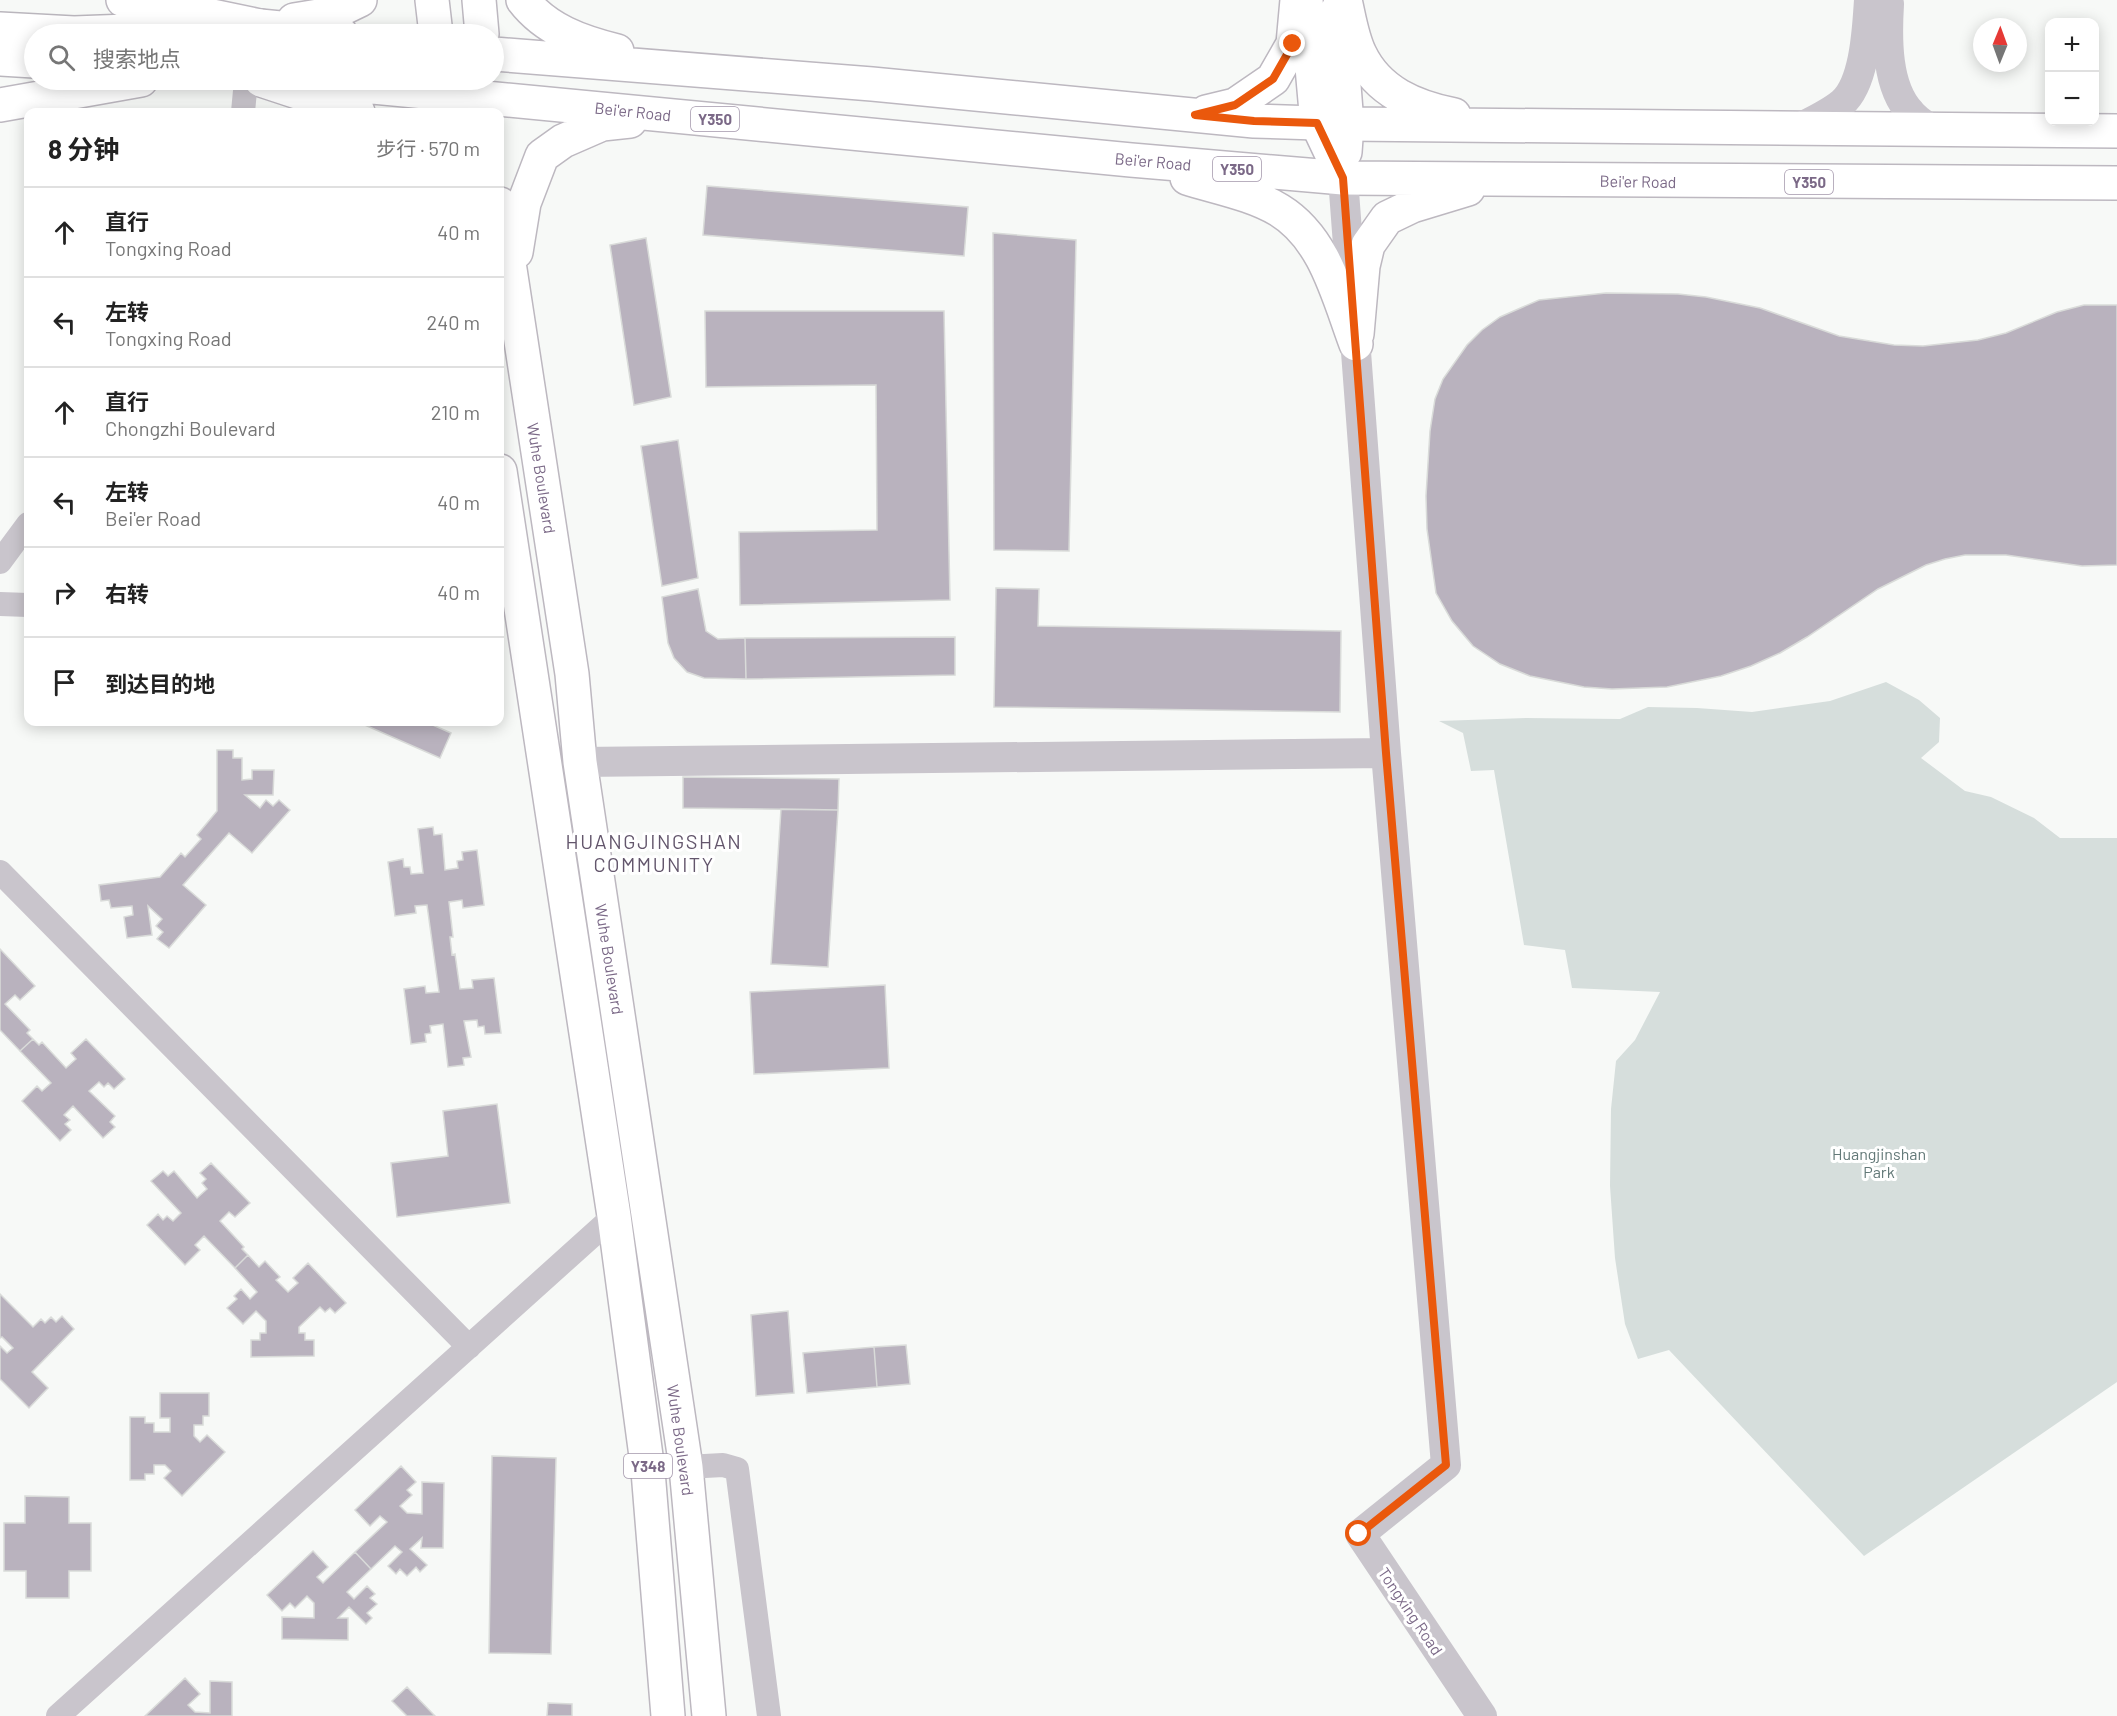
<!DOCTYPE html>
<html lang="zh">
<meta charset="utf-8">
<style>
:root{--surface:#fff;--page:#f6f6f6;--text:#222;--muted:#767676;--line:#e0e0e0}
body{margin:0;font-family:Barlow,"Noto Sans SC",sans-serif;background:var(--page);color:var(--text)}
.controls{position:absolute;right:18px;top:18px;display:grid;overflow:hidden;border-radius:12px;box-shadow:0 3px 15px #0003}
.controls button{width:54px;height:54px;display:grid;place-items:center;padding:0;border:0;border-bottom:2px solid var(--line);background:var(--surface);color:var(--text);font:30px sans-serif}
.compass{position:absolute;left:1973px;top:18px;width:54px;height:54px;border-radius:50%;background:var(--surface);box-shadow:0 3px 15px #0003;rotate:1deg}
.stop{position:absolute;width:18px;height:18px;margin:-14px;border:4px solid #ea580c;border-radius:50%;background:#fff}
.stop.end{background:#ea580c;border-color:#fff;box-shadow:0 2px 6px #0008}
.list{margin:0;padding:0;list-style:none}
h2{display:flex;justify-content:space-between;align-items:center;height:78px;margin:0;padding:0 24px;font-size:26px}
h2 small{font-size:20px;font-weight:400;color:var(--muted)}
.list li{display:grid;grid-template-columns:39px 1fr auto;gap:18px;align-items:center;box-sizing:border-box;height:90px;padding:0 24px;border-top:2px solid var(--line)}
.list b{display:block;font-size:22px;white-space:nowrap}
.list p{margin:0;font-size:20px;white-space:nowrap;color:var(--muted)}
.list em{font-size:20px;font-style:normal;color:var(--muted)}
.icon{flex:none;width:33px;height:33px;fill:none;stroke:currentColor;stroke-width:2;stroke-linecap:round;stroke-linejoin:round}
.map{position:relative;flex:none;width:2117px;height:1716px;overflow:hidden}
.search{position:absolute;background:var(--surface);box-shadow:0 3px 15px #0003;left:24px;top:24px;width:480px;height:66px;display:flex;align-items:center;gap:15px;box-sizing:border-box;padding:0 21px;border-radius:33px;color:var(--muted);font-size:22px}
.panel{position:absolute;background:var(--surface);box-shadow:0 3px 15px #0003;left:24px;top:108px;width:480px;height:618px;border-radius:12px}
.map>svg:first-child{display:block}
.green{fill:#d6dedc}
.building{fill:#b9b2be;stroke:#d9dbd9;stroke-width:1.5}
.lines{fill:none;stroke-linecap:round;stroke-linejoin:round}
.secondary-casing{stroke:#bdb7c1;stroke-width:36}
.primary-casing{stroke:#bdb8c0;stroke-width:36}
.motorway-casing{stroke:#bab6bd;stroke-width:36}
.minor{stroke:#c9c5cc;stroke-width:24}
.tertiary{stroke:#c9c5cc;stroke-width:30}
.secondary{stroke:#fff;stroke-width:33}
.primary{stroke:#fff;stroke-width:33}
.motorway{stroke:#fff;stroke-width:33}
.route{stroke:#ea580c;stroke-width:8}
.labels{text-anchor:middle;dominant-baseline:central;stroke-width:6;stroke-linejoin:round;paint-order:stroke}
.shield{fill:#fff;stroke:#a396ab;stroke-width:1.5}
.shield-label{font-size:15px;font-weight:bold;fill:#7b6987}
.street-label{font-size:16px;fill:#7b6987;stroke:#fff}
.park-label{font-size:16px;fill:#637978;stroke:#fff}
.quarter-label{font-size:20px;letter-spacing:1.5px;fill:#63566c;stroke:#fff}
</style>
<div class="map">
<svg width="2117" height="1716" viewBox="0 0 2117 1716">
<rect width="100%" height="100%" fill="#f7f9f7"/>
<path class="green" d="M1886,682L1919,700L1940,718L1939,742L1921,758L1965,791L1991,797L2034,818L2060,838H2117V1382L1864,1556L1669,1350L1638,1359L1625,1324L1615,1258L1610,1186L1611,1109L1616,1061L1635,1040L1660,992L1572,988L1565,950L1524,945L1494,770L1471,771L1463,733L1439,721L1526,718L1620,719L1648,707L1697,708L1752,712L1830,701Z"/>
<path class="building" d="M707,186L968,207L964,256L703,235Z
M993,233L1076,240L1069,551L994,550Z
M646,238L671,397L634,405L610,245Z
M1606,293L1678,294L1706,297L1760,308L1839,336L1894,345L1923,346L1978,340L2006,333L2057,312L2084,305H2117V565L2082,566L2006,555H1965L1945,559L1926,565L1878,589L1807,637L1780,653L1751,666L1721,676L1667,687L1612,689L1584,687L1530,676L1500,664L1473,646L1452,621L1436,593L1427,529L1426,496L1430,431L1435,399L1443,379L1467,345L1482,330L1500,317L1539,300Z
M705,311H944L950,600L740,605L739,532L877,530L876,385L706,387Z
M678,440L698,578L662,586L641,446Z
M996,588L1039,589L1038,626L1341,631L1340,712L994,707Z
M698,589L706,631L718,639L745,638L746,679L704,678L687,672L674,658L668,643L662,597Z
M955,637V675L746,679L745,638Z
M358,722H426L451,733L440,758Z
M217,750H233V758H242V780L252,779V770H274L273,795H245L260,808L266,800L273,806L279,800L290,810L252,853L229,833L183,885L206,905L169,948L157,939L163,932L156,926L162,919L148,906L152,935L127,938L124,917L133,915L132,906L111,908L109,900L101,901L99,885L160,877L181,853L185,857L201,839L197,835L217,811Z
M683,777L839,779L838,810L683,808Z
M781,809L838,810L828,967L771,964Z
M433,827L434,835L442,834L445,870L458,868L457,861L463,860L462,852L477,850L484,905L463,908L462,900L449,902L453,937H450L452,955L455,954L460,989L473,988L472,980L494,978L501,1033L485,1034L484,1026L478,1027L477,1020L464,1021L471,1057L463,1058L464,1065L448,1067L443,1024L430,1026L431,1033L425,1034L426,1042L411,1044L404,989L425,986L426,993L439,992L427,905L415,906L416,913L395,916L388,862L403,859L404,867H410L411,874L423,873L418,829Z
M0,949L35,986L20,1000L15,995L5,1004L30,1030L27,1033L33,1039L20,1051L0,1030Z
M885,985L889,1068L754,1074L750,992Z
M33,1039L39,1045L42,1042L66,1068L76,1059L71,1053L86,1039L125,1079L114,1089L108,1083L104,1087L99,1082L89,1091L115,1116L110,1122L115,1127L103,1138L73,1106L64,1115L70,1120L65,1124L71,1130L60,1141L22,1101L37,1086L42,1091L51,1083L20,1051Z
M497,1104L510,1203L397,1217L391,1163L448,1156L443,1111Z
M211,1163L250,1203L235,1217L229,1212L220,1221L244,1247L242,1249L248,1255L235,1268L204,1236L195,1245L200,1250L185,1265L147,1225L158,1214L163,1220L167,1216L173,1221L181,1213L151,1181L163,1171L168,1176L174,1171L197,1198L207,1189L202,1183L206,1179L200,1173Z
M248,1255L259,1267L265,1261L280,1277L276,1280L288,1292L298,1283L293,1278L308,1263L346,1303L335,1313L330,1308L325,1312L320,1307L299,1327V1333H305V1340H314V1356L251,1357V1340H260V1333H266V1321L256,1311L243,1324L227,1308L237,1299L234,1296L241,1289L250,1299L257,1292L235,1268Z
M0,1294L33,1327L41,1319L45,1323L51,1317L56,1322L62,1316L74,1329L32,1372L48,1388L29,1408L0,1379V1346L7,1353L13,1348L2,1337L0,1338Z
M788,1311L794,1393L756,1396L751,1315Z
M906,1345L910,1384L877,1387L874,1347Z
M874,1347L877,1387L807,1393L803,1353Z
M160,1393H209V1416H203V1425H194V1436L200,1442L207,1435L225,1452L182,1496L164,1478L171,1471L165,1465H154V1474H145V1480H130V1417H145V1423H154V1432H170V1418H160Z
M492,1456L556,1458L551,1654L489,1653Z
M401,1466L416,1482L407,1490L412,1495L400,1506L407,1513L422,1514V1482L444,1483L443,1548H421L422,1538L410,1549L427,1565L420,1572L416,1567L407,1576L400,1569L396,1574L388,1566L402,1552L395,1546L371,1569L355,1552L387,1522L380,1516L370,1526L355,1510Z
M25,1496L69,1497V1523H91V1571H69V1598H26V1571H4V1523H25Z
M313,1551L328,1567L317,1577L323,1583L355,1552L371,1569L347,1592L354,1599L367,1586L375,1594L370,1598L377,1604L367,1613L372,1618L366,1624L349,1607L338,1618H348V1640L282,1639V1617L314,1618V1603L307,1596L295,1608L290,1603L282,1611L267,1595Z
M185,1678L200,1694L188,1705L195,1712L210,1713V1681L232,1682V1716H145Z
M407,1687L435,1716H407L392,1701Z
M548,1703L572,1704V1716H547Z"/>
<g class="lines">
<g class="secondary-casing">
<path id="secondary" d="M1306,0L1317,123L1343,178
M1338,9L1347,124L1345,152"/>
</g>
<g class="primary-casing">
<path id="primary" d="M123,0L155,4L260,26L341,34
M432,0L436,34
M479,0L482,34
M523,0C546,30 581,42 617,51
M1345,0C1349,17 1352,38 1360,54C1378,92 1415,107 1454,115
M294,20L331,14L360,0
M494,54L872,84L1254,121L1347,124L2117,131
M261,80L358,112
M300,80L1131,160L1343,178L2117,183
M0,105L141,80
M1206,112L1235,105L1273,79L1293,44L1297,0
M1187,178C1215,187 1253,194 1279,210C1325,238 1338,296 1356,344
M500,204L572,674L580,762L686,1467L709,1716
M516,252L524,203L542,156L563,141L602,124L630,121
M1357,334L1363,266L1368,245L1387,218L1412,206L1468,189
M500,471L614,1216L648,1471L668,1716"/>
</g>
<g class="motorway-casing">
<path id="motorway" d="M0,29L74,33L260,26
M0,59L34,61"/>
</g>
<path class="minor" d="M243,112L246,80
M0,562L28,524
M0,604L28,605
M0,872L469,1347
M686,1467L723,1465L737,1469L769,1716
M58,1716L614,1216"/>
<path class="tertiary" d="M1889,4C1887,38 1886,87 1911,113C1916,119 1923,123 1929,129
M1801,127C1815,120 1830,113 1842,103C1865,83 1867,29 1869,0
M1343,178L1386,753L1446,1465L1360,1534L1482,1716
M580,762L1386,753"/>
<use href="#secondary" class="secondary"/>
<use href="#primary" class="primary"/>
<use href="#motorway" class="motorway"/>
</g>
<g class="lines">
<path class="route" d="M1293,44L1273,79L1235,105L1195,115L1254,121L1317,123L1343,178L1386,753L1446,1465L1359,1534"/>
</g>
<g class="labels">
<g class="shield">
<rect x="691" y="107" width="48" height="24" rx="4.5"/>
<rect x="1213" y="157" width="48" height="24" rx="4.5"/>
<rect x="1785" y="170" width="48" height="24" rx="4.5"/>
<rect x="624" y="1454" width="48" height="24" rx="4.5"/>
</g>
<g class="shield-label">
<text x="715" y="119">Y350</text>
<text x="1237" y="169">Y350</text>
<text x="1809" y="182">Y350</text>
<text x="648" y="1466">Y348</text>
</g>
<g class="street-label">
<text transform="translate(633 111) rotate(6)">Bei'er Road</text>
<text transform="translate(1153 161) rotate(5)">Bei'er Road</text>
<text transform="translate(1638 181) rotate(1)">Bei'er Road</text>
<text transform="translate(542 478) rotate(81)">Wuhe Boulevard</text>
<text transform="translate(610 959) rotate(81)">Wuhe Boulevard</text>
<text transform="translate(681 1440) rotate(82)">Wuhe Boulevard</text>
<text transform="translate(1411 1611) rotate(56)">Tongxing Road</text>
</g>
<g class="park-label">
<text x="1879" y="1153">Huangjinshan<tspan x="1879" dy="18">Park</tspan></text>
</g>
<g class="quarter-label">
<text x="654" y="841">HUANGJINGSHAN<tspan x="654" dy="23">COMMUNITY</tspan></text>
</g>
</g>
</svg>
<div class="controls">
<button>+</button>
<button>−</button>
</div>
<svg class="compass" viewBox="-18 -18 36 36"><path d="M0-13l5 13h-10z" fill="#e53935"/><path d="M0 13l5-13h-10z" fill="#767676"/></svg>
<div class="stop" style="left:1359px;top:1534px"></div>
<div class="stop end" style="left:1293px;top:44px"></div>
<div class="search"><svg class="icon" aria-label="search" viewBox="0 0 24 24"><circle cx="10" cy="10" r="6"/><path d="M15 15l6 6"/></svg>搜索地点</div>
<section class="panel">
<h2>8 分钟<small>步行 · 570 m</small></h2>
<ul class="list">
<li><svg class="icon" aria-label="ahead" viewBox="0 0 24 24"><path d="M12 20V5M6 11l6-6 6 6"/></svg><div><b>直行</b><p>Tongxing Road</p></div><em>40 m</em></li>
<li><svg class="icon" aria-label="left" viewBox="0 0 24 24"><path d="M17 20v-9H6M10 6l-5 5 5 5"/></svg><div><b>左转</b><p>Tongxing Road</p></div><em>240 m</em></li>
<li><svg class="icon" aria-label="ahead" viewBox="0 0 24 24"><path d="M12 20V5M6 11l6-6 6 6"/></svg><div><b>直行</b><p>Chongzhi Boulevard</p></div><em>210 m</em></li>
<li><svg class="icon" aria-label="left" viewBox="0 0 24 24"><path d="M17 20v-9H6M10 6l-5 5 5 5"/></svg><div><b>左转</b><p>Bei'er Road</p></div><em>40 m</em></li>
<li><svg class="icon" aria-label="right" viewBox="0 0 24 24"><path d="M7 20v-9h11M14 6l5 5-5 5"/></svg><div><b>右转</b></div><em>40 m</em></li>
<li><svg class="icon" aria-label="arrive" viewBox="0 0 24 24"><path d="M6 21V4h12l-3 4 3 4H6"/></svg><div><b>到达目的地</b></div></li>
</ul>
</section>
</div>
